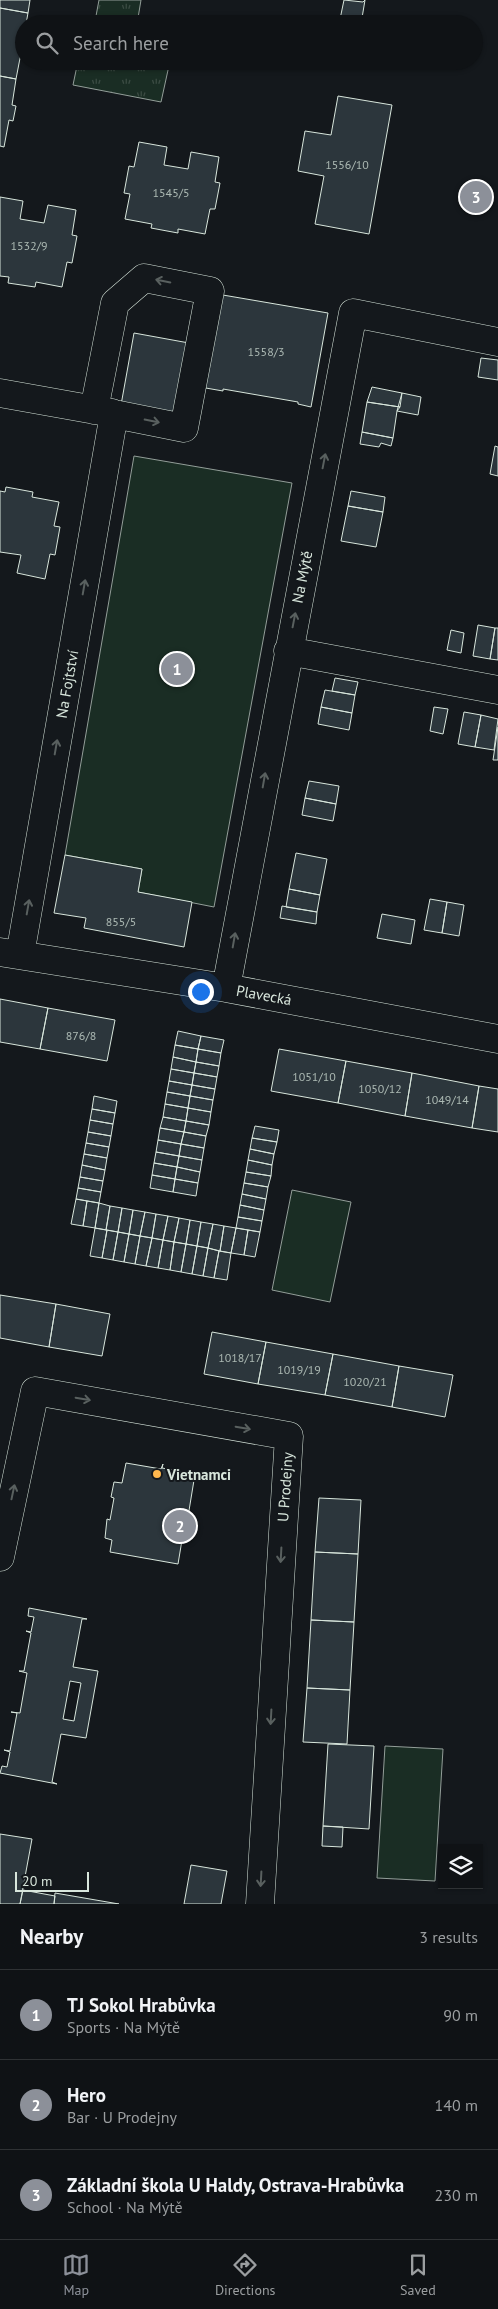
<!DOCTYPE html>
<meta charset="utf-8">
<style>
:root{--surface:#0f1215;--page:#1d2022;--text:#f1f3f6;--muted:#9b9ea0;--line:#2f3234;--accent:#8c9099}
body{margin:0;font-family:"PT Sans",sans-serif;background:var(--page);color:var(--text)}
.controls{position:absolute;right:15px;bottom:15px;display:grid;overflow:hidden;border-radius:0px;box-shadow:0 1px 4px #0004}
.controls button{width:45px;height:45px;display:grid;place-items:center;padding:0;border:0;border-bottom:1px solid var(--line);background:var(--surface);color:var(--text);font:25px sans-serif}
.scale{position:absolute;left:15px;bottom:12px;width:74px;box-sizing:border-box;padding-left:5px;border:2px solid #d8e6dc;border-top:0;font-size:14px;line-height:18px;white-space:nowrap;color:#d8e6dc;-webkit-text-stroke:4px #14181c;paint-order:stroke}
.you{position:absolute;left:200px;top:991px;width:18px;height:18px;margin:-12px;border:4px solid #fff;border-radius:50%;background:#1a73e8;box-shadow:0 0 0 8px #1a73e833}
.badge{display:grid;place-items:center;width:32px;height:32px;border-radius:50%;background:var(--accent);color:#fff;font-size:16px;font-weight:700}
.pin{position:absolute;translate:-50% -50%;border:2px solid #fff;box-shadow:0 1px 5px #0006}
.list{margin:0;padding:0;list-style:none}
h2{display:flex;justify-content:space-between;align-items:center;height:65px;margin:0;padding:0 20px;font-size:21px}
h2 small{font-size:16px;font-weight:400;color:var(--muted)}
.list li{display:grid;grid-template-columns:32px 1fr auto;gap:15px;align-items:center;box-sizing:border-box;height:90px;padding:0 20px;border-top:1px solid var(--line)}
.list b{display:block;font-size:19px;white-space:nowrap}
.list p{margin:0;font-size:16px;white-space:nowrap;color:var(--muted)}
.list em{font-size:16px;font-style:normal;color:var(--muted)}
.icon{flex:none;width:28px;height:28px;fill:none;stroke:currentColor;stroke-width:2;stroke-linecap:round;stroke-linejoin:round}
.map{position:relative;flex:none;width:498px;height:1904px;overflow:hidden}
.search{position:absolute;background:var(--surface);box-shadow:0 1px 4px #0004;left:15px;right:15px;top:15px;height:55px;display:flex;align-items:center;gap:12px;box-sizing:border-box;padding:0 18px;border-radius:28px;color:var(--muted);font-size:19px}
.sheet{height:335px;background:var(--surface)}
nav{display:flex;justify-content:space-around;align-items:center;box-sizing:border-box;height:70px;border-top:1px solid var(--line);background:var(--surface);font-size:14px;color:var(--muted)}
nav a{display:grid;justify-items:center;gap:2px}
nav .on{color:var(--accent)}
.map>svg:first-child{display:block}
.grass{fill:url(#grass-tufts);stroke:#939e99}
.garden{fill:#1a2d24;stroke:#939e99}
.building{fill:#2c363c;stroke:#d8e6dc;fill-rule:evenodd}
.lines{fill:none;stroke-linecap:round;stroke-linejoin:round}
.minor-casing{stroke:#d8e6dc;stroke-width:29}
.minor{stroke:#14181c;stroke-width:28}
.oneway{stroke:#59605f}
.poi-dot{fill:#ffb74d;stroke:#14181c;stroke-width:2}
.labels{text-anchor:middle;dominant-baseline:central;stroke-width:4;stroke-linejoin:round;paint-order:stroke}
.number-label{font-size:12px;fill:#adbab4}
.street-label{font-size:15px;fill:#d8e6dc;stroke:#14181c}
.poi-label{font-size:15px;font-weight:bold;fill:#d8e6dc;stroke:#14181c;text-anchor:start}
</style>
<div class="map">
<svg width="498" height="1904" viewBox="0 0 498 1904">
<defs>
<pattern id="grass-tufts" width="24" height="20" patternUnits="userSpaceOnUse" patternTransform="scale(1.25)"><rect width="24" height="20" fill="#1a2d24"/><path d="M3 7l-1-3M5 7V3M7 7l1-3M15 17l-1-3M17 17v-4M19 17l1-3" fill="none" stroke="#3b4b43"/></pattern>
</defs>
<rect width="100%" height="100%" fill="#14181c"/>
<path class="grass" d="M99,0H141L137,24L96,16Z
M78,61H170L161,102L73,85Z"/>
<path class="garden" d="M134,456L292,483L214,907L138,892L142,869L65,855Z
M292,1190L351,1202L330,1302L272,1290Z
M385,1746L443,1749L435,1881L377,1878Z"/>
<path class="building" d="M0,0H30L28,13L0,8Z
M344,0L363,2L365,0L361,24H339Z
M0,8L28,13L26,24H24V54L21,53L16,79L0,76Z
M0,76L16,79L12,105L16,106L13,121L9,120L4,147L0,146Z
M338,96L392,105L369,234L315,224L324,176L298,171L305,131L331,135Z
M139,142L167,147L164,165L188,169L191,152L219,157L215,182L220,183L215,209H210L205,234L178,229V233L151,228L152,224L125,219L130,194L124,193L129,166L134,167Z
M0,197L23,201L20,219L44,223L48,205L76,210L72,235L77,236L72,263L67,262L62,287L36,282L35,287L8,283L9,277L0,276Z
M217,294L328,313L311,407L298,404V402L223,389V391L200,387Z
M134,333L189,343L176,415L121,405Z
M481,358L498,360V380L478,377Z
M372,387L402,393L400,407L367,402Z
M402,393L421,397L418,415L397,411Z
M367,402L400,407L397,411L393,438L362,432Z
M362,432L393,438L391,446L381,443L379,447L360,444Z
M495,446L498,447V476L490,474Z
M6,487L33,492L32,497L59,502L54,526L60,527L55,555L50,554L45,579L17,573L21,555L0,552V491L5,492Z
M351,491L385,497L383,512L348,506Z
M348,506L383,512L376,547L341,541Z
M478,625L495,628L490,659L473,656Z
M495,628H498V660L490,659Z
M451,630L464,633L461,653L447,650Z
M335,678L358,682L355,695L332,691Z
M325,690L355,695L352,713L321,707Z
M321,707L352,713L349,730L318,724Z
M434,707L448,709L443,734L430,731Z
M464,712L481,715L475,747L458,744Z
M481,715L498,719L494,750L475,747Z
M498,727V760H493Z
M309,781L339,786L336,804L305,798Z
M305,798L336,804L333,821L302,815Z
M296,853L327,859L320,895L289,889Z
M65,855L142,869L138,892L192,902L184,947L84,928L86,918L54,913Z
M289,889L320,895L317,912L286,907Z
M430,899L447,902L442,933L424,930Z
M447,902L464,905L459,936L442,933Z
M282,906L317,912L316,924L280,918Z
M382,914L415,920L411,944L377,938Z
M0,999L48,1008L40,1049L0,1042Z
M48,1008L115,1020L107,1061L40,1049Z
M178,1031L201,1036L198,1049L175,1045Z
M201,1036L224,1040L221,1053L198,1049Z
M175,1045L198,1049L196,1062L173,1057Z
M198,1049L221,1053L219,1066L196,1062Z
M279,1049L346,1061L338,1103L271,1091Z
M173,1057L196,1062L194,1073L171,1069Z
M346,1061L412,1073L405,1116L338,1103Z
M196,1062L219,1066L217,1077L194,1073Z
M171,1069L194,1073L192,1085L169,1081Z
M194,1073L217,1077L215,1089L192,1085Z
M412,1073L479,1086L472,1128L405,1116Z
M169,1081L192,1085L190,1096L167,1092Z
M192,1085L215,1089L213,1100L190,1096Z
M479,1086L498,1089V1132L472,1128Z
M167,1092L190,1096L188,1108L165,1104Z
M94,1096L117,1101L115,1113L92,1109Z
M190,1096L213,1100L211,1112L188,1108Z
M165,1104L188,1108L186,1121L163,1117Z
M188,1108L211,1112L209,1125L186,1121Z
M92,1109L115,1113L113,1124L90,1120Z
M163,1117L186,1121L184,1132L160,1128Z
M90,1120L113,1124L111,1136L88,1132Z
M186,1121L209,1125L206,1136L184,1132Z
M255,1126L279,1130L277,1142L252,1138Z
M160,1128L184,1132L181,1144L158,1140Z
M88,1132L111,1136L109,1147L86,1143Z
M184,1132L206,1136L204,1148L181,1144Z
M252,1138L277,1142L274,1154L250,1149Z
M158,1140L181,1144L179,1156L156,1152Z
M86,1143L109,1147L107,1158L84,1154Z
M181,1144L204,1148L202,1160L179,1156Z
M250,1149L274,1154L272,1165L248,1160Z
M156,1152L179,1156L177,1167L154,1163Z
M84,1154L107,1158L105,1170L82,1165Z
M179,1156L202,1160L200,1172L177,1167Z
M248,1160L272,1165L271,1176L246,1172Z
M154,1163L177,1167L175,1179L152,1175Z
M82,1165L105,1170L103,1181L80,1177Z
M177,1167L200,1172L198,1183L175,1179Z
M246,1172L271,1176L268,1187L244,1183Z
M152,1175L175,1179L173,1192L150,1188Z
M80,1177L103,1181L101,1192L78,1188Z
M175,1179L198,1183L196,1196L173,1192Z
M244,1183L268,1187L266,1199L242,1194Z
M78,1188L101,1192L99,1203L76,1199Z
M242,1194L266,1199L264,1210L240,1205Z
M76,1199L87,1201L83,1226L71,1224Z
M87,1201L99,1203L95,1228L83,1226Z
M99,1203L110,1206L106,1230L95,1228Z
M240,1205L264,1210L262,1221L238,1217Z
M110,1206L122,1208L118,1232L106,1230Z
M122,1208L133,1210L129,1234L118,1232Z
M133,1210L145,1212L140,1236L129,1234Z
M145,1212L156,1214L152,1238L140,1236Z
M156,1214L168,1216L163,1240L152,1238Z
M168,1216L179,1218L174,1242L163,1240Z
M238,1217L262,1221L260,1232L236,1228Z
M179,1218L190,1220L186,1244L174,1242Z
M190,1220L201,1222L197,1246L186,1244Z
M201,1222L213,1224L208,1248L197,1246Z
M213,1224L224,1226L220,1251L208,1248Z
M224,1226L236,1228L231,1253L220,1251Z
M95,1228L107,1230L102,1258L90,1256Z
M236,1228L248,1230L244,1255L231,1253Z
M107,1230L118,1232L113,1260L102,1258Z
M248,1230L260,1232L255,1257L244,1255Z
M118,1232L129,1234L124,1262L113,1260Z
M129,1234L140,1236L135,1264L124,1262Z
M140,1236L152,1238L146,1266L135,1264Z
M152,1238L163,1240L158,1268L146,1266Z
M163,1240L174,1242L170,1270L158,1268Z
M174,1242L186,1244L181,1272L170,1270Z
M186,1244L197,1246L192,1274L181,1272Z
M197,1246L208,1248L203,1276L192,1274Z
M208,1248L219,1251L214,1278L203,1276Z
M219,1251L231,1253L227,1280L214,1278Z
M0,1295L56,1304L49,1347L0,1338Z
M56,1304L110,1314L102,1356L49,1347Z
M212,1332L266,1342L258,1384L204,1374Z
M266,1342L333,1354L325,1395L258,1384Z
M333,1354L399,1366L392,1407L325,1395Z
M399,1366L453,1375L445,1417L392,1407Z
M126,1463L161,1469L163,1464L162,1468L195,1474L184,1541L182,1540L178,1564L110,1552L112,1540L105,1538L107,1519L110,1520L114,1498L111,1497L114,1482L122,1483Z
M319,1498L361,1500L358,1554L315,1552Z
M315,1552L358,1554L354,1622L311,1620Z
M29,1608L87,1619H82L73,1667L98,1671L86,1738L61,1734L52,1782L57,1784L0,1773L2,1766L7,1767L10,1752L4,1750L10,1751L17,1713L11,1712L20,1713L27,1673L19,1671H24L31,1633L26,1631L31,1632L34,1617L28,1616ZM70,1681L81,1683L74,1721L63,1719Z
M311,1620L354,1622L350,1690L307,1688Z
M307,1688L350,1690L347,1744L303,1742Z
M328,1744L374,1746L369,1829L323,1826Z
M323,1826L343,1827L342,1847L322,1846Z
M0,1834L32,1839L20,1904H0Z
M191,1865L227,1871L221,1904H184Z
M23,1890L55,1896L54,1904H20Z
M55,1893L119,1904H54Z"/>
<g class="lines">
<g class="minor-casing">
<path id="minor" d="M0,393L112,413
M288,651L498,690
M0,952L226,988L498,1039
M20,955L114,414L184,428L210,291L144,278L115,303L94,410
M226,988L353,313L498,342
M0,1557L35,1391L289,1436L260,1904"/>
</g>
<use href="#minor" class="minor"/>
</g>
<defs><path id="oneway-shaft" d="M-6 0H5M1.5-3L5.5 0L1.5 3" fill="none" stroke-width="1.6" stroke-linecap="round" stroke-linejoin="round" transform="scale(1.25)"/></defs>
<g class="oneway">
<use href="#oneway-shaft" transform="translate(163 281) rotate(-169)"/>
<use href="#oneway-shaft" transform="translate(152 421) rotate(11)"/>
<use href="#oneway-shaft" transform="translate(324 461) rotate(-79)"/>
<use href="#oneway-shaft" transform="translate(84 587) rotate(-80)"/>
<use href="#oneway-shaft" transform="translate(294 620) rotate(-79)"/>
<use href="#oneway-shaft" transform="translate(56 747) rotate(-80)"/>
<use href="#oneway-shaft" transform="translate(264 780) rotate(-80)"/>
<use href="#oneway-shaft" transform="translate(28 907) rotate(-80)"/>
<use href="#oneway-shaft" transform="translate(234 940) rotate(-80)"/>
<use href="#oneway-shaft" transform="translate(83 1399) rotate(10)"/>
<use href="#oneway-shaft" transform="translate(243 1428) rotate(10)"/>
<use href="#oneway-shaft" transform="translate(13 1492) rotate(-78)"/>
<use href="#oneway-shaft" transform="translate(281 1555) rotate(93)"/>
<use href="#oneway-shaft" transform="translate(271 1717) rotate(93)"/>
<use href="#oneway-shaft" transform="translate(261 1879) rotate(93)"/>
</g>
<circle class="poi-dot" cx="157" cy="1474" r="5"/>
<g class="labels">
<g class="number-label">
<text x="347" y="164">1556/10</text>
<text x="171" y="192">1545/5</text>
<text x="29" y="245">1532/9</text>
<text x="266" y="351">1558/3</text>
<text x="121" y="921">855/5</text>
<text x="81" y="1035">876/8</text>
<text x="314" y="1076">1051/10</text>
<text x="380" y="1088">1050/12</text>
<text x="447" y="1099">1049/14</text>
<text x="240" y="1357">1018/17</text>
<text x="299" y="1369">1019/19</text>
<text x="365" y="1381">1020/21</text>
</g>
<g class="street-label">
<text transform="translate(302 577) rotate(-79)">Na Mýtě</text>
<text transform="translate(67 684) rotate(-80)">Na Fojtství</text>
<text transform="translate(264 995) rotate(10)">Plavecká</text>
<text transform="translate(285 1487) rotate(-86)">U Prodejny</text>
</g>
<g class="poi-label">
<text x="167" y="1474">Vietnamci</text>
</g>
</g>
</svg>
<div class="controls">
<button><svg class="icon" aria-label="layers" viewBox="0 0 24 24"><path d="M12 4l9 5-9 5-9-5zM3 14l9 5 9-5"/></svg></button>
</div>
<div class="scale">20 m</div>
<div class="you"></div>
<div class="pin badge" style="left:177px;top:669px">1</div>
<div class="pin badge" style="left:180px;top:1526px">2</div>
<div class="pin badge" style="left:476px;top:197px">3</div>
<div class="search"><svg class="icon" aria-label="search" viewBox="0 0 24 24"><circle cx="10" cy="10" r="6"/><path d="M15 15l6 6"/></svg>Search here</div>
</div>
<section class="sheet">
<h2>Nearby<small>3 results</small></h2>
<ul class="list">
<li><span class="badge">1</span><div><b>TJ Sokol Hrabůvka</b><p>Sports · Na Mýtě</p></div><em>90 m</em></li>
<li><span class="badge">2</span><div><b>Hero</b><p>Bar · U Prodejny</p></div><em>140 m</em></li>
<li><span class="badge">3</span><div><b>Základní škola U Haldy, Ostrava-Hrabůvka</b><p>School · Na Mýtě</p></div><em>230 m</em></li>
</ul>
</section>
<nav>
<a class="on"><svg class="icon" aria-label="map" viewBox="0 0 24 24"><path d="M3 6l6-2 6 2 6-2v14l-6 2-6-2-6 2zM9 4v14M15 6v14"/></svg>Map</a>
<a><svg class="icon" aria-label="directions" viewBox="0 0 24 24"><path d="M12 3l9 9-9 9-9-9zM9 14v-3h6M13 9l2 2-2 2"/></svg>Directions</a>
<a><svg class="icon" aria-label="saved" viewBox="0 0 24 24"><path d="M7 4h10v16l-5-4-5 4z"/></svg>Saved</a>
</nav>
